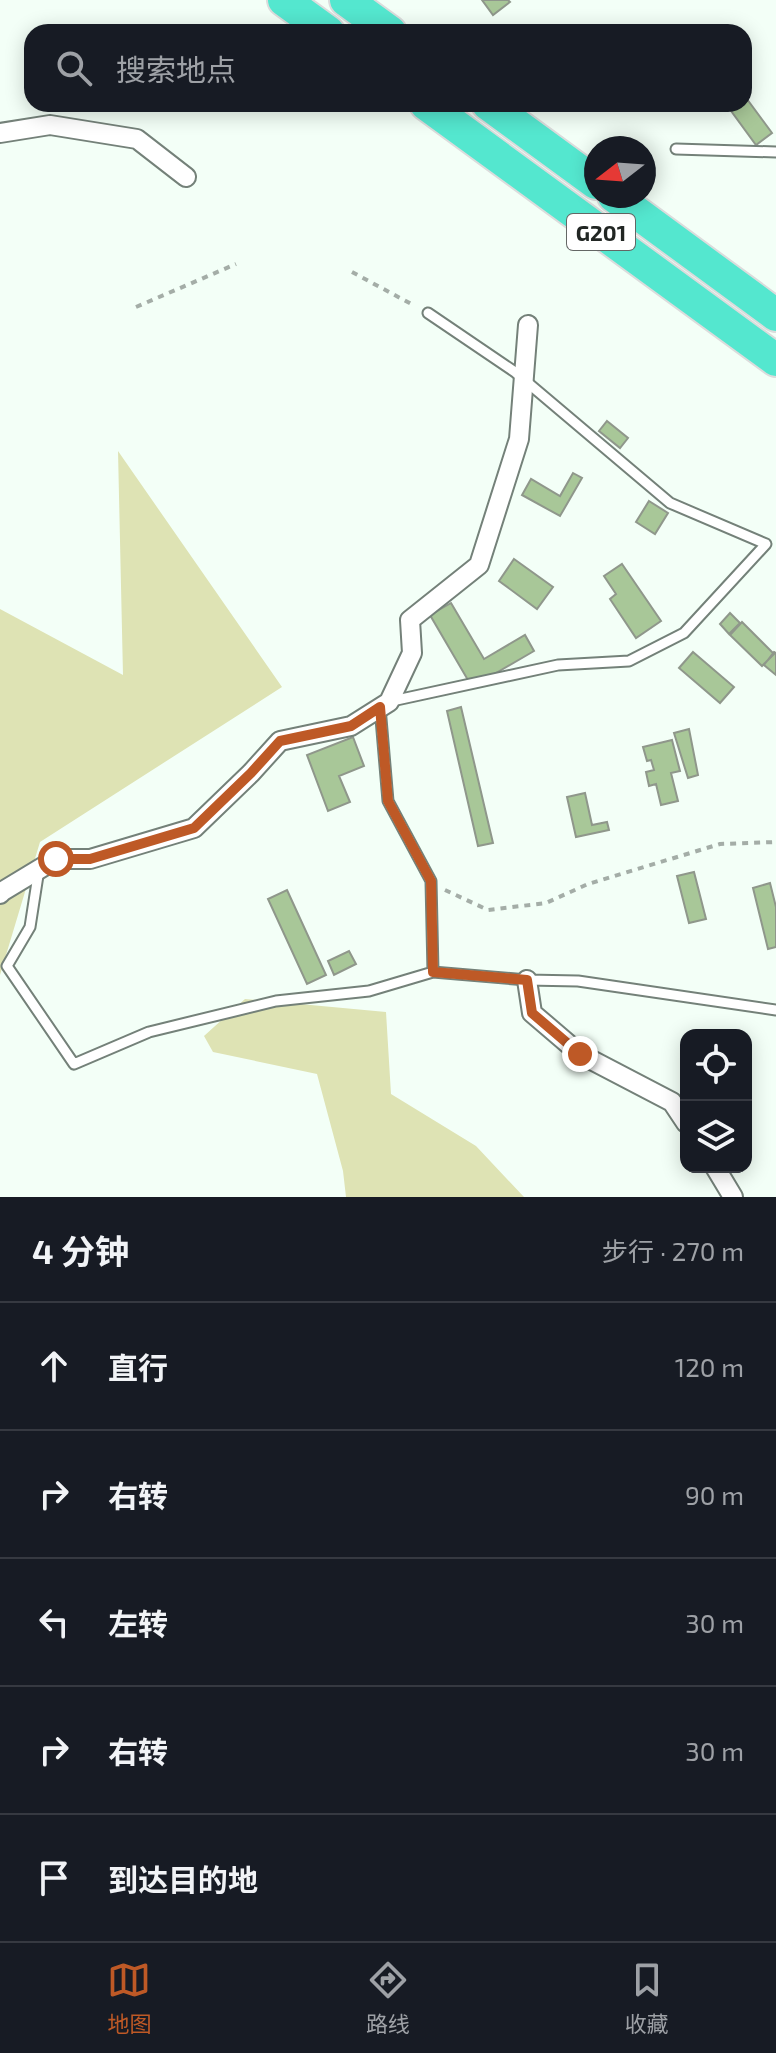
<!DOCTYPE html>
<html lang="zh">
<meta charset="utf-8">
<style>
:root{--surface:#171b24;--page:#20242c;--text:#f1f3f6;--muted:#9ea1a6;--line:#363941;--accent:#be5926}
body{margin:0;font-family:"Exo 2","Noto Sans SC",sans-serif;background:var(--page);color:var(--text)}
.controls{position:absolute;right:24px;bottom:24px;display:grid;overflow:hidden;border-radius:16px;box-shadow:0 4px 20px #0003}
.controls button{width:72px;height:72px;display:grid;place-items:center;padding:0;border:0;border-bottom:2px solid var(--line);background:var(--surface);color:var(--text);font:40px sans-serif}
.compass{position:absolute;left:584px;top:136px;width:72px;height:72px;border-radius:50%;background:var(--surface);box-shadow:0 4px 20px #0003;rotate:253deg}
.stop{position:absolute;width:24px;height:24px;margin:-18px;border:6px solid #be5926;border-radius:50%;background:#fff}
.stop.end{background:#be5926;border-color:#fff;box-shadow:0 2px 8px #0008}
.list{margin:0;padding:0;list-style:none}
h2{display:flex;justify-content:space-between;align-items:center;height:104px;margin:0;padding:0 32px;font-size:34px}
h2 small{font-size:26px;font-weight:400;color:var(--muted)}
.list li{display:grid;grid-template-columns:52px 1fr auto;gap:24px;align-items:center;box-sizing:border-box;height:128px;padding:0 32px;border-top:2px solid var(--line)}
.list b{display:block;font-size:30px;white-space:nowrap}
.list em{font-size:26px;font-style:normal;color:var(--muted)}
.icon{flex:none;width:44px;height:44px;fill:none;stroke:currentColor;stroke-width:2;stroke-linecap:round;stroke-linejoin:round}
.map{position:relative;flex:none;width:776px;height:1197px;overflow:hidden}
.search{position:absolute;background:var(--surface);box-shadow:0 4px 20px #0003;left:24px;right:24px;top:24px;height:88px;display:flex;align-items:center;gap:20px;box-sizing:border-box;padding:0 28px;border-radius:24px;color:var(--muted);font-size:30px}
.sheet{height:744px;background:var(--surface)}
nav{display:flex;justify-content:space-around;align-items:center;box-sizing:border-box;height:112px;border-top:2px solid var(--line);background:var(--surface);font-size:22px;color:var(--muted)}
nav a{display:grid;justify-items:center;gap:4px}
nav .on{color:var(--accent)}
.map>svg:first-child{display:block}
.green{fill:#dee3b4}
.building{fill:#a8c798;stroke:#8f978b;stroke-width:2}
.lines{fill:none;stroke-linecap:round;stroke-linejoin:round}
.lane-casing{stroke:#748179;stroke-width:13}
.street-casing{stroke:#748179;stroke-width:22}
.highway-casing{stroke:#dbdcdc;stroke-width:36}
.path{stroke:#a4ada7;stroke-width:4;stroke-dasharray:6 6;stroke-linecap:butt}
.lane{stroke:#fff;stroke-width:9}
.street{stroke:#fff;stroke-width:18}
.highway{stroke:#54e7cf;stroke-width:32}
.route{stroke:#be5926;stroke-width:10}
.labels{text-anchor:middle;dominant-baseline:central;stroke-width:8;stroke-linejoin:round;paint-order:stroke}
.shield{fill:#fff;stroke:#646765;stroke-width:2}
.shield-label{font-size:22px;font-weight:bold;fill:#212623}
</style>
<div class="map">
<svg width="776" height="1197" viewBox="0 0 776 1197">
<rect width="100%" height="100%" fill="#f3fff7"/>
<path class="green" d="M118,451L282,687L40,842L0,975V609L123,675Z
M245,999L386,1012L391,1094L476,1146L524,1197H346L343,1171L317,1074L213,1052L204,1036Z"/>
<path class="building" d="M482,0H508L510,2L493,15Z
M744,95L772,133L756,145L726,104H744Z
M607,421L628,438L620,448L599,431Z
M573,473L582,478L560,516L522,495L531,479L560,496Z
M649,501L668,513L655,534L636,522Z
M514,559L553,587L537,609L499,581Z
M622,564L661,621L636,638L610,599L616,594L604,576Z
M451,603L484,659L525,635L534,651L472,687L430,615Z
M730,613L740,623L729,634L720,624Z
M742,622L774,654L762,666L730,635Z
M693,652L734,687L720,703L679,668Z
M774,652L776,653V675L764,665Z
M461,707L493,843L478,846L447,711Z
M689,729L698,775L688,778L674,733Z
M353,737L364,766L339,776L350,802L328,811L307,755Z
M672,740L680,771L671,773L678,801L661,805L656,784L649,786L646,772L654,770L651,760L647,761L643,747Z
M585,793L592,825L607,822L609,830L576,837L567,797Z
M694,872L706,919L689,923L677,876Z
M770,883L776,907V947L768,949L753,888Z
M287,890L326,975L307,984L268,899Z
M349,951L356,964L334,975L328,961Z"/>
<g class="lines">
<g class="lane-casing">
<path id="lane" d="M676,149L776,152
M392,701L558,665L629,661L684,633L766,544L670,503L515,372L428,313
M380,707L388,801L431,881L433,972
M39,869L30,927L7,966L74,1064L149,1032L276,1001L369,991L433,972L527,980L578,981L776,1010"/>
</g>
<g class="street-casing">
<path id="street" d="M0,133L50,125L137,139L186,177
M0,894L3,891L56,859H90L194,828L251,773L280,741L351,726L389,702L412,653L410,620L479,565L519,439L528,325
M527,980L532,1013L580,1054L672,1102L686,1123
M715,1167L733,1197"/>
</g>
<g class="highway-casing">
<path id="highway" d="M284,0L328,32
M346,0L390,32
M426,104L776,360
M488,104L596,183
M614,196L776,315"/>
</g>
<path class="path" d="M352,272L415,306
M136,307L236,264
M445,890L488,910L546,903L588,884L720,844L776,842"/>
<use href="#lane" class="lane"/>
<use href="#street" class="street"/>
<use href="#highway" class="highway"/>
</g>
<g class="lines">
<path class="route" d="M56,859H90L194,828L251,773L280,741L351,726L380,707L388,801L431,881L433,972L527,980L532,1013L580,1054"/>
</g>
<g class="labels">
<rect class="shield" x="567" y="214" width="68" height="36" rx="6"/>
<g class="shield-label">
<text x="601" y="232">G201</text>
</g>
</g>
</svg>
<div class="controls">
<button><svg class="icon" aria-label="locate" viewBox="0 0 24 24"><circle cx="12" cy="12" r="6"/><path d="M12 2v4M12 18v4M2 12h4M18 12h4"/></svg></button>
<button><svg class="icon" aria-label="layers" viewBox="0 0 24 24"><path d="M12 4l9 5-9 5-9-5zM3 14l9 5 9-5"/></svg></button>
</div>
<svg class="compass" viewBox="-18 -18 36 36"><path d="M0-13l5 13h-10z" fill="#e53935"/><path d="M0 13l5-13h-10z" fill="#9ea1a6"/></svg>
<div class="stop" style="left:56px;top:859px"></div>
<div class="stop end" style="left:580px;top:1054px"></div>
<div class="search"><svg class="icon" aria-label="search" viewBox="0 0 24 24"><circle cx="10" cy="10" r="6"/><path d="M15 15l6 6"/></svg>搜索地点</div>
</div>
<section class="sheet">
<h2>4 分钟<small>步行 · 270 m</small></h2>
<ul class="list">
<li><svg class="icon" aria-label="ahead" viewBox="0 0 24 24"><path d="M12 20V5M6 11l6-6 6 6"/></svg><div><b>直行</b></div><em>120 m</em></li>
<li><svg class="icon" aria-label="right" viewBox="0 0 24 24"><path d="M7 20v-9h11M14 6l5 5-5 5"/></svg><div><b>右转</b></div><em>90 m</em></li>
<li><svg class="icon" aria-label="left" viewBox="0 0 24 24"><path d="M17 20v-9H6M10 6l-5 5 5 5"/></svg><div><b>左转</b></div><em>30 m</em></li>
<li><svg class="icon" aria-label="right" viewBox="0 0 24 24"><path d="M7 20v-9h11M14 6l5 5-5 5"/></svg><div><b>右转</b></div><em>30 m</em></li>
<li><svg class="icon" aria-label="arrive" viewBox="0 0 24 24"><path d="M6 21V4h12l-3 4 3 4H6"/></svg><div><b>到达目的地</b></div></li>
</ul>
</section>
<nav>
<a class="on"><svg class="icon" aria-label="map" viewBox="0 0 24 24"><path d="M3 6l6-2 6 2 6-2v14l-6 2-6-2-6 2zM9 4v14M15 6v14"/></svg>地图</a>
<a><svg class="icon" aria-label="directions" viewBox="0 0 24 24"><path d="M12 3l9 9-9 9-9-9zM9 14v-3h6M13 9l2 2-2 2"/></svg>路线</a>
<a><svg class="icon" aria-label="saved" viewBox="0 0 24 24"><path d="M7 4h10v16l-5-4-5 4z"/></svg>收藏</a>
</nav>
